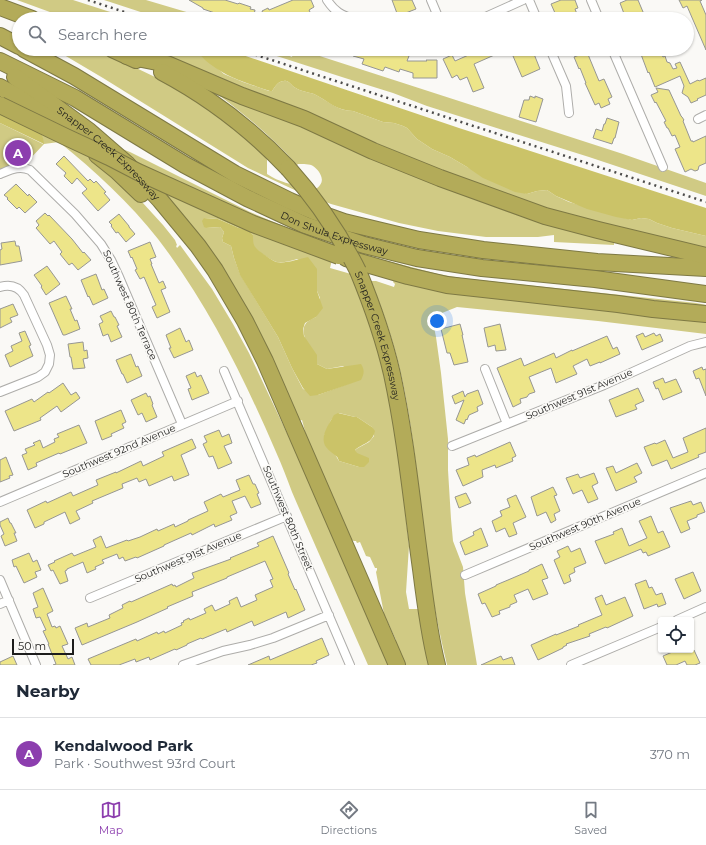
<!DOCTYPE html>
<meta charset="utf-8">
<style>
:root{--surface:#fff;--page:#f2f2f3;--text:#1f2937;--muted:#747a83;--line:#e0e1e3;--accent:#8c3eae}
body{margin:0;font-family:Montserrat,sans-serif;background:var(--page);color:var(--text)}
.controls{position:absolute;right:12px;bottom:12px;display:grid;overflow:hidden;border-radius:4px;box-shadow:0 1px 3px #0004}
.controls button{width:36px;height:36px;display:grid;place-items:center;padding:0;border:0;border-bottom:1px solid var(--line);background:var(--surface);color:var(--text);font:20px sans-serif}
.scale{position:absolute;left:12px;bottom:10px;width:62px;box-sizing:border-box;padding-left:4px;border:2px solid #1d1d1c;border-top:0;font-size:11px;line-height:14px;white-space:nowrap;color:#1d1d1c;-webkit-text-stroke:3px #faf9f6;paint-order:stroke}
.you{position:absolute;left:437px;top:321px;width:14px;height:14px;margin:-10px;border:3px solid #fff;border-radius:50%;background:#1a73e8;box-shadow:0 0 0 6px #1a73e833}
.badge{display:grid;place-items:center;width:26px;height:26px;border-radius:50%;background:var(--accent);color:#fff;font-size:13px;font-weight:700}
.pin{position:absolute;translate:-50% -50%;border:2px solid #fff;box-shadow:0 1px 4px #0006}
.list{margin:0;padding:0;list-style:none}
h2{display:flex;justify-content:space-between;align-items:center;height:52px;margin:0;padding:0 16px;font-size:17px}
h2 small{font-size:13px;font-weight:400;color:var(--muted)}
.list li{display:grid;grid-template-columns:26px 1fr auto;gap:12px;align-items:center;box-sizing:border-box;height:72px;padding:0 16px;border-top:1px solid var(--line)}
.list b{display:block;font-size:15px;white-space:nowrap}
.list p{margin:0;font-size:13px;white-space:nowrap;color:var(--muted)}
.list em{font-size:13px;font-style:normal;color:var(--muted)}
.icon{flex:none;width:22px;height:22px;fill:none;stroke:currentColor;stroke-width:2;stroke-linecap:round;stroke-linejoin:round}
.map{position:relative;flex:none;width:706px;height:665px;overflow:hidden}
.search{position:absolute;background:var(--surface);box-shadow:0 1px 3px #0004;left:12px;right:12px;top:12px;height:44px;display:flex;align-items:center;gap:10px;box-sizing:border-box;padding:0 14px;border-radius:22px;color:var(--muted);font-size:15px}
.sheet{height:124px;background:var(--surface)}
nav{display:flex;justify-content:space-around;align-items:center;box-sizing:border-box;height:56px;border-top:1px solid var(--line);background:var(--surface);font-size:11px;color:var(--muted)}
nav a{display:grid;justify-items:center;gap:2px}
nav .on{color:var(--accent)}
.map>svg:first-child{display:block}
.green{fill:#d0ca84;fill-rule:evenodd}
.forest{fill:#cbc368}
.building{fill:#ede589;stroke:#969693}
.lines{fill:none;stroke-linecap:round;stroke-linejoin:round}
.street-casing{stroke:#aeadaa;stroke-width:10}
.highway-casing{stroke:#7e7944;stroke-width:18}
.street{stroke:#fff;stroke-width:8}
.highway{stroke:#b3ab59;stroke-width:16}
.rail{stroke:#4d4c4b;stroke-width:2.5;stroke-dasharray:2 4;stroke-linecap:butt}
.highway-bridge-casing{stroke:#7e7944;stroke-width:18;stroke-linecap:butt}
.highway-bridge{stroke:#b3ab59;stroke-width:16}
.labels{text-anchor:middle;dominant-baseline:central;stroke-width:3.5;stroke-linejoin:round;paint-order:stroke}
.street-label{font-size:10px;fill:#1d1d1c;stroke:#faf9f6}
</style>
<div class="map">
<svg width="706" height="665" viewBox="0 0 706 665">
<rect width="100%" height="100%" fill="#faf9f6"/>
<path class="green" d="M17,0H73L132,19H69Z
M104,0H146L210,19H162Z
M54,49H90L130,65L155,77L196,100L232,126L265,155L267,160V174C279,182 292,185 305,187C308,188 312,189 315,189C317,188 319,187 320,185C325,179 319,170 313,166C310,164 303,164 298,164L297,165C274,139 248,117 220,96L222,93L614,242V245L554,242V235L538,237H486L438,231L399,223L331,204L299,192L271,179L248,168L103,78Z
M147,49H175L177,51L185,52L189,49H195L224,74L243,82L269,91H272C275,87 278,81 284,81C288,80 290,84 294,87C299,91 308,92 314,94C327,100 337,111 353,111L383,122L394,123L403,126L407,128L417,139L432,149L450,157L467,167L527,194L537,191L547,190L556,196L569,202L632,220L641,218L649,219L657,223L672,228L706,236V249L570,217L466,180Z
M255,49H272L292,57L294,49H298L623,154L706,183V196L589,157L427,106L393,93L345,78Z
M0,123L43,144L42,132L69,137L132,191L163,225L175,240L177,245L176,246L177,248L180,245L212,289L233,324L249,353L293,446L389,665H368C343,608 317,550 292,492C287,479 282,465 276,452C244,378 208,304 158,239C130,203 95,171 59,142L44,144L27,162L0,171Z
M122,149L130,152L250,212L300,233L343,248L365,255L438,274L461,278L696,303L706,305V308L482,283L332,260L330,268L351,274L372,327L382,367L392,414L399,458L409,546L406,592L409,609H419L429,665H405L395,642L396,640L384,614L376,572L377,570V568H375L370,557L366,556L360,542L357,543L356,541H354L351,540L306,435L302,420L299,421L293,408L141,166L122,150ZM204,218L218,219L239,228L248,229L253,235C253,238 252,242 253,245C255,250 272,261 277,262C283,263 291,261 297,259L317,270V291L320,298L316,317C312,319 307,321 305,325C299,333 313,356 317,364L327,369L343,366L361,379L318,395L303,389L292,368L278,337L240,274L234,258L231,246L223,242L222,238L224,232L220,227L206,228ZM339,413L355,417H357L372,427L374,436L369,442L358,448L355,450L359,467L339,461L324,436L331,420Z
M395,278L706,319V334L598,321L457,307L432,317L436,337L441,373L448,439V470L451,519L453,541L463,567L465,593L477,665H447C440,636 434,607 430,578C420,510 416,441 401,374C394,342 383,311 371,281H376L394,287L395,284L393,282Z"/>
<path class="forest" d="M195,49H225L459,128L706,208V236L672,228L657,223L649,219L641,218L632,220L616,217L587,209L556,196L547,190L537,191L527,194L515,192L483,178L467,167L450,157L432,149L417,139L407,128L403,126L394,123L383,122L353,111C337,111 328,101 314,94C308,92 299,91 294,87C290,84 288,80 284,81C278,81 275,87 272,91H270C249,84 228,78 210,64C204,60 200,54 195,49Z
M0,111L42,132L44,144L0,123Z
M204,218L218,219L239,228L248,229L253,235C253,246 254,247 262,253C266,256 272,260 276,262C285,264 299,259 308,257L317,269V291L323,308L316,317L305,323L303,329L304,336L317,355V364L327,369L361,364C365,370 364,374 361,380L318,395L310,396L303,388L292,368L278,337L240,275L234,258L231,246L223,242L222,238L224,232L220,227L206,228L204,227L202,221Z
M338,413L355,417H357L372,427L375,431C372,444 363,443 355,450L357,453L369,458V462L364,467H359L339,461C338,459 338,457 336,456C333,453 329,451 326,447C319,437 329,424 334,415Z"/>
<path class="building" d="M189,0H225L238,4L239,3L251,7L250,9L255,10L253,19H233L203,9V8Z
M293,0H311L314,7L309,10L311,14L299,19H265L262,11L268,8L269,10Z
M392,0H412L416,9L398,16Z
M561,0H575L578,8L575,9L579,19H559L556,12L555,13L551,4Z
M627,0H638L646,19H626L620,3Z
M679,0H702L700,1L706,15V50L687,6L683,8Z
M355,49H389L409,56L407,61H427L426,60H437V78H413V73L400,69L399,72L385,67L383,71L362,64L364,59L353,56Z
M471,49H508L474,64L484,88L473,92L467,77L460,80L457,75L452,78L443,59L452,55L455,61L473,53Z
M510,49H532L540,69L522,77Z
M639,49H659L663,57L665,56L667,62L670,63L673,69L677,68L675,64L680,62L690,84L698,80L699,81L706,78V95L697,99L698,100L691,103L688,97L682,93L684,86L680,76L655,87L649,72L648,73Z
M587,52L599,81L604,79L612,97L608,99L610,104L601,108L599,103L595,105L585,83H586L580,68L579,69L574,57Z
M656,88L669,90L681,116L682,117L684,120L683,121L691,141H693V142L706,136V163L699,166L698,170L695,171L691,169L685,172L675,149L680,147L675,135L672,136L668,128H667L664,122L666,121L656,102L655,103L651,95L658,92Z
M530,96L535,98V96L543,99L536,122L519,117L524,100H529Z
M607,118L619,122L615,138H614L612,144L593,138L596,129L602,131L604,124H605Z
M64,156L88,181L90,179L94,183L96,181L106,192L104,193L110,200L98,211L82,193L87,189L77,178L72,184L64,176L66,173L56,164Z
M16,184L28,196L29,194L37,202L25,213L19,207L17,209L7,199L8,198L4,195Z
M45,213L48,216L49,215L72,239L83,253L84,252L91,260L78,270L72,263L69,265L60,254L62,252L54,241L50,244L36,228L39,225L36,221Z
M119,214L129,226V227L135,234L126,242L118,232L116,233L111,226L112,225L109,222Z
M15,241L16,246H19L22,261L0,265V250L2,249L1,243Z
M150,242L156,257L150,259L152,264H151L159,283L163,281L166,288L161,290L170,312L157,318L152,307L156,305L144,277L140,279L135,270L137,269L132,257L131,258L128,251Z
M47,266L60,284L46,295L41,287L42,286L34,275Z
M96,274L102,290L104,289L108,298L93,305L89,296L88,297L81,280Z
M66,296L72,309H70L75,321L77,320L80,329L65,335H63L49,303Z
M13,304L18,315L10,318L12,322L0,328V309Z
M111,311L114,317H115L119,325L117,326L122,337L111,342L108,334L103,336L99,324L103,322L100,316Z
M460,324L463,335H462L468,362L454,365L450,353H447L441,329Z
M500,324L506,350L496,351L495,345L488,347L484,328Z
M180,328L186,342L189,340L193,350L174,358L169,348H171L166,335Z
M25,331L31,345L29,346L33,356L10,367L5,355L13,351L11,346L22,341L19,333Z
M643,333L645,337L654,333L656,336L660,334L663,341L642,350L636,336Z
M607,336L613,349L617,347L620,354L600,363V362L590,366L587,359L573,366L577,374L556,383L551,368L529,377L535,392L529,394L527,397L520,399L521,403L513,407L497,368L521,358L524,366L554,353L556,358L572,350V351Z
M83,342L84,351L87,350L88,358L83,359L85,368L73,369L71,357H70L68,344Z
M131,354L136,367L138,366L142,376L127,383L123,374H122L116,360Z
M702,367L703,370L706,369V396L699,378L696,379L693,371Z
M195,372L197,377L201,375L209,393L192,400L188,389L191,388L186,376Z
M663,378L665,383L676,379L682,392L663,400L658,388L656,389L653,382Z
M63,383L71,395L76,392L80,398L61,412L57,406L40,418L41,420L14,431L5,411L32,399L34,402L48,392L49,393Z
M638,388L644,401L635,405L637,409L616,417L609,400Z
M478,390L483,404L477,407L478,411L469,415L467,420L466,419L464,424L456,420L464,400L455,404L452,396L463,391L465,397L467,394Z
M146,393L148,397L150,396L153,404L152,405L157,417L146,422L142,413L138,415L131,400Z
M121,410L126,422L122,424L124,428L111,434L112,436L102,440L95,421Z
M79,425L87,443L60,454L59,453L36,463L37,466L28,470L22,455L27,453L25,449L35,445L33,443L40,440L43,448L55,442L54,439L59,437L57,434Z
M706,428V452L698,455L699,457L671,469L667,460L652,466L644,447L655,443L656,444L665,440L673,458L688,452L683,438Z
M219,430L222,437L229,434L232,443L224,446L232,463L218,469L213,456L209,457L203,444L207,442L204,436Z
M192,439L196,448L181,455L189,475L174,481L172,476L149,486L146,479L139,482L137,478L122,484L123,488L92,501L93,503L76,511L80,519L70,524L65,512L44,522V524L35,528L27,510L46,501L47,503L71,492L73,496L98,485L96,480L116,472V473L141,461L143,466L164,456L162,452Z
M510,442L516,456L512,458L513,461L496,468L495,465L482,470L483,477L463,486L456,470L469,465L467,458L475,455L476,457Z
M6,457L13,475L9,476L10,478L0,482V460Z
M637,463L642,473L634,477L637,482L616,491L606,468L613,466L616,473Z
M594,473L598,483L592,486L598,499L588,503L582,490L573,494L566,478L578,474L580,478Z
M249,475L253,484H255L259,493L257,494L261,504L251,508L245,496L232,501L237,513L230,516L232,520L215,527L214,524L192,535L191,533L164,545V546L137,558L136,557L125,561L123,557L119,559L117,554L102,560L104,563L95,567L96,569L87,573L83,562L67,569V570L65,571L68,581L60,584L53,570L51,571L48,565L55,562L54,561L72,553L74,556L96,547L93,540L101,536L106,548L127,540L128,541L140,537L157,529L158,531L174,524L175,527L188,521V520L208,511L204,502L221,494L223,497L240,490L236,480Z
M553,487L557,495L554,496L560,511L554,514L556,520L551,523L546,512L537,516L531,497Z
M466,493L471,503L459,508L455,497Z
M516,495L526,517L513,523L517,534L509,537L505,528L496,532L492,521L502,516L500,511L510,507L507,499Z
M691,501L693,505L701,502L705,512L697,515V517L687,521L690,529L681,533L670,508Z
M651,516L658,533L663,531L670,547L648,556L646,552L643,553L641,549L605,564L595,541L614,534L613,532L622,528L629,546L647,538L639,521Z
M8,518L10,523H11L16,533H14L17,541L5,546L1,536L4,534L0,525V522Z
M481,528L488,546L465,555L460,542L474,535L473,532Z
M273,536L289,573L288,574L295,590L296,589L305,610L288,618L286,612L254,626L252,621L227,632L226,629L202,639L201,638L187,644V645L176,650L175,649L150,660L149,657L136,662L135,659L119,665H91L88,659L136,639L137,641L157,632L158,634L164,631L165,633L182,625L181,623L184,622L183,621L189,618L190,620L206,613L204,609L212,605L215,611L230,604L229,601L237,597L241,607L257,600L255,595L273,587L270,580L273,579L265,561L227,577V578L192,592L193,596L167,607L168,608L137,622L82,645L75,628L87,623L88,627L110,618L109,615L123,608L122,605L130,601L131,602L172,584L173,586L175,585L176,587L194,578L192,573L231,559L230,558L259,546L257,543Z
M568,546L571,552L580,548L586,563L574,568L575,572L569,575L571,581L564,584L554,560L560,557L557,551Z
M29,553L33,562L37,560L41,570L35,572L37,577L24,583L16,566L14,567L12,560Z
M542,564L548,578L542,580L548,594L533,600L528,589L514,595L517,602L510,605V607L499,611L500,614L492,617L485,603L482,604L478,594L496,586V585L508,580L529,571V570Z
M693,572L701,591L684,599L675,579Z
M646,580L649,588L652,587L656,595L662,593L666,604L658,607L657,604L644,609L635,584Z
M43,588L53,611L47,614L52,627L55,626L56,628L60,626L68,644L62,646L68,659L72,657L75,665H53L56,664L48,644H49L43,631L46,630L40,617L36,618L33,609L38,607L33,593Z
M602,595L606,605L625,597L633,616L607,628L606,627L589,634L590,636L566,644L567,645L563,647V648L538,660L531,645L556,634V635L579,626L578,625L602,615L595,598Z
M322,638L329,655L316,661L317,663L311,665H248L269,656L270,660Z
M677,650H694L700,663L695,665H687L685,661L676,665H667L663,656Z
M13,656L17,665H0V662Z
M501,656L503,660L512,657L515,665H481Z"/>
<g class="lines">
<g class="street-casing">
<path id="street" d="M327,0C335,12 341,15 354,19
M431,0L439,19
M529,0L537,19
M591,0L599,19
M481,19L523,0
M550,49L566,86L569,113
M612,49L663,167
M698,119L706,115
M0,174C10,170 19,165 30,170L75,214L101,244L111,260L119,277L182,424
M0,287C10,284 18,286 24,295L47,345L50,355L49,364L45,372L38,377L0,392
M485,369L507,424
M224,371L350,665
M452,446L604,385L690,346L706,342
M0,502L238,401
M465,575L706,473
M0,580L36,665
M90,598L287,516
M0,604L9,600
M677,620L706,607
M183,665L223,651L250,645L273,638L329,615
M571,665L661,627"/>
</g>
<g class="highway-casing">
<g id="highway">
<path d="M0,7L32,19"/>
<path d="M0,36L19,46"/>
<path d="M24,49L74,76L235,174L290,201L313,211L344,222L419,240L483,250L597,262L706,268"/>
<path d="M112,49L136,60"/>
<path d="M127,56L167,64L242,96L304,119L373,151L440,178L545,216L598,230L706,256"/>
<path id="s1" d="M0,61L75,98L185,165L247,198L305,225L364,245L417,258L482,268L595,279L706,294"/>
<path d="M162,72C211,98 250,128 288,168"/>
<path id="s2" d="M15,77L89,131L127,164L160,200L198,246L215,270L245,321L265,361L397,665"/>
<path d="M0,87L18,97L73,136"/>
<path d="M97,155L117,171L141,194"/>
<path d="M346,258L408,276L447,285L618,304L653,309L706,314"/>
<path id="s3" d="M358,271C372,305 384,339 392,374C406,439 412,504 421,569C425,601 429,634 437,665"/>
</g>
</g>
<use href="#street" class="street"/>
<use href="#highway" class="highway"/>
<path class="rail" d="M88,0L146,19
M238,49L706,202"/>
<g class="highway-bridge-casing">
<path id="highway-bridge" d="M0,105L66,137L109,157L138,172L253,224L339,256
M288,168C316,199 339,233 358,271"/>
</g>
<use href="#highway-bridge" class="highway-bridge"/>
</g>
<g class="labels">
<g class="street-label">
<text stroke="none"><textPath href="#s2" startOffset="121">Snapper Creek Expressway</textPath></text>
<text stroke="none"><textPath href="#s1" startOffset="377">Don Shula Expressway</textPath></text>
<text transform="translate(130 305) rotate(66)">Southwest 80th Terrace</text>
<text stroke="none"><textPath href="#s3" startOffset="68">Snapper Creek Expressway</textPath></text>
<text transform="translate(579 394) rotate(-23)">Southwest 91st Avenue</text>
<text transform="translate(119 451) rotate(-23)">Southwest 92nd Avenue</text>
<text transform="translate(288 518) rotate(67)">Southwest 80th Street</text>
<text transform="translate(585 524) rotate(-23)">Southwest 90th Avenue</text>
<text transform="translate(188 557) rotate(-23)">Southwest 91st Avenue</text>
</g>
</g>
</svg>
<div class="controls">
<button><svg class="icon" aria-label="locate" viewBox="0 0 24 24"><circle cx="12" cy="12" r="6"/><path d="M12 2v4M12 18v4M2 12h4M18 12h4"/></svg></button>
</div>
<div class="scale">50 m</div>
<div class="you"></div>
<div class="pin badge" style="left:18px;top:153px">A</div>
<div class="search"><svg class="icon" aria-label="search" viewBox="0 0 24 24"><circle cx="10" cy="10" r="6"/><path d="M15 15l6 6"/></svg>Search here</div>
</div>
<section class="sheet">
<h2>Nearby<small></small></h2>
<ul class="list">
<li><span class="badge">A</span><div><b>Kendalwood Park</b><p>Park · Southwest 93rd Court</p></div><em>370 m</em></li>
</ul>
</section>
<nav>
<a class="on"><svg class="icon" aria-label="map" viewBox="0 0 24 24"><path d="M3 6l6-2 6 2 6-2v14l-6 2-6-2-6 2zM9 4v14M15 6v14"/></svg>Map</a>
<a><svg class="icon" aria-label="directions" viewBox="0 0 24 24"><path d="M12 3l9 9-9 9-9-9zM9 14v-3h6M13 9l2 2-2 2"/></svg>Directions</a>
<a><svg class="icon" aria-label="saved" viewBox="0 0 24 24"><path d="M7 4h10v16l-5-4-5 4z"/></svg>Saved</a>
</nav>
